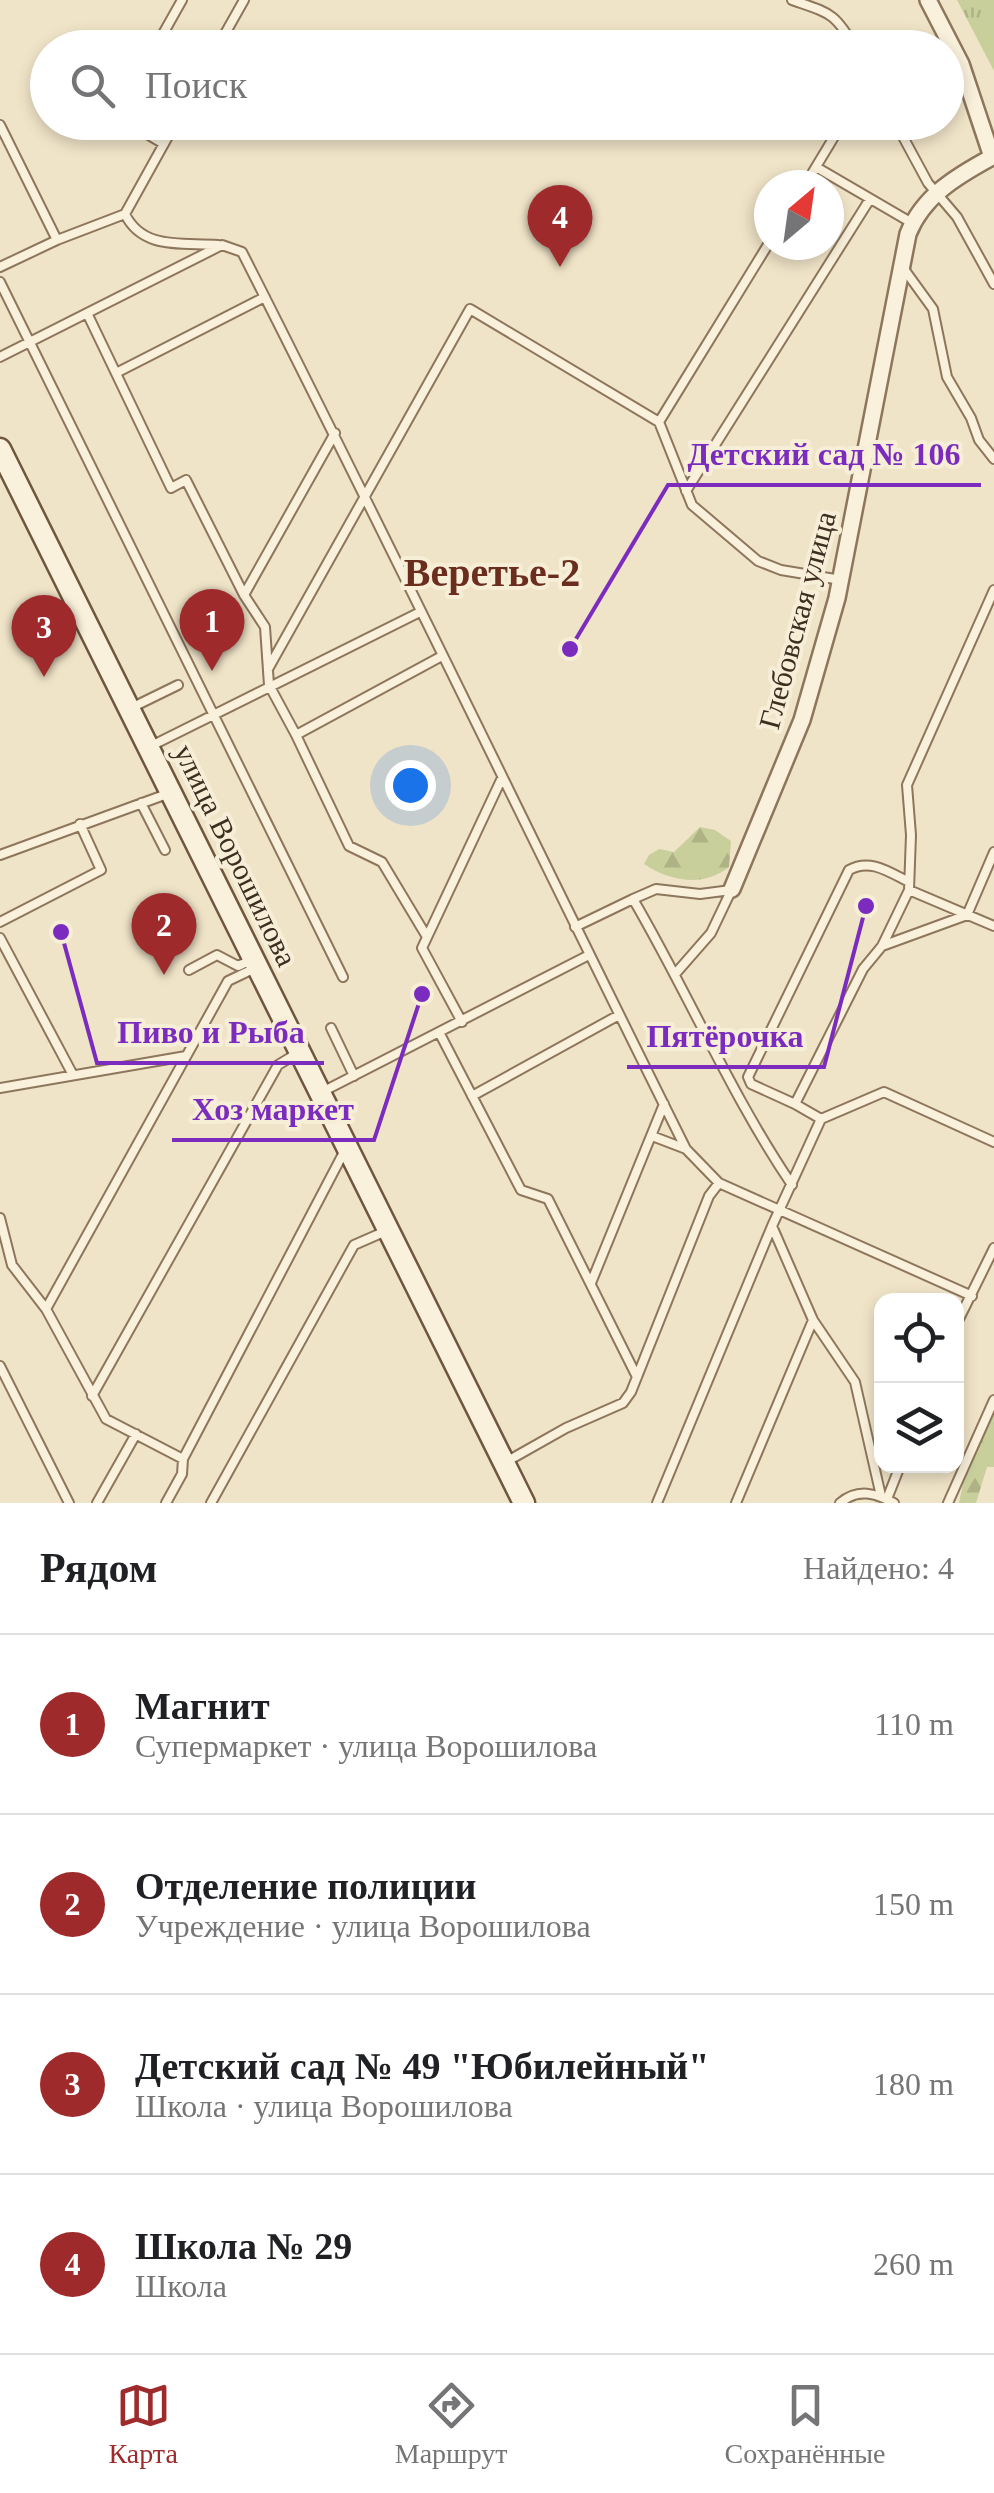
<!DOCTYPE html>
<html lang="ru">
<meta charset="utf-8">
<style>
:root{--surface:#fff;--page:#f2f2f2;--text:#202124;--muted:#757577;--line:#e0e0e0;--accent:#9e2a2b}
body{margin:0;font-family:Georgia,serif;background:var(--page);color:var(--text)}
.controls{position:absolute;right:30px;bottom:30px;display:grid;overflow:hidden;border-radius:20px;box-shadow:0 5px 15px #0003}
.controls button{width:90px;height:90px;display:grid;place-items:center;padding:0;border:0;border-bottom:2px solid var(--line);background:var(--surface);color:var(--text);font:50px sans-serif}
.compass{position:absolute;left:754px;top:170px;width:90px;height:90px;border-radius:50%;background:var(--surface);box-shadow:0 5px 15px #0003;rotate:29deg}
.you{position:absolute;left:410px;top:785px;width:35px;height:35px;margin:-25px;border:8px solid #fff;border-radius:50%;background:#1a73e8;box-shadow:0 0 0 15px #1a73e833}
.badge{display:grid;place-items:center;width:65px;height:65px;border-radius:50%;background:var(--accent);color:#fff;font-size:32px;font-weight:700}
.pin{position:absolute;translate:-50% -82px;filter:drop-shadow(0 2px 5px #0008)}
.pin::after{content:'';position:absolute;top:52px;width:35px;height:30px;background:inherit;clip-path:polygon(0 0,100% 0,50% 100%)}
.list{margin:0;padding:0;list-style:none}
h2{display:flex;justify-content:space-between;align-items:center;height:130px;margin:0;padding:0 40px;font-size:42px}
h2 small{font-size:32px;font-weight:400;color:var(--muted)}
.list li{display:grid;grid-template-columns:65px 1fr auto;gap:30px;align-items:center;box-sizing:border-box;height:180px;padding:0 40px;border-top:2px solid var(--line)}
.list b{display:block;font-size:38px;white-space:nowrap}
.list p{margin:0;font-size:32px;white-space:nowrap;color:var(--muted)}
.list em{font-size:32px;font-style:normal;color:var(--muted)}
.icon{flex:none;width:55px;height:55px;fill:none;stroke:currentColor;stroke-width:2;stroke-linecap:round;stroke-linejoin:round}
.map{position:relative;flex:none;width:994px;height:1503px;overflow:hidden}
.search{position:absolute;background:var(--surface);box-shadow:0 5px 15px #0003;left:30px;right:30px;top:30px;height:110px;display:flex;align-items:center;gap:25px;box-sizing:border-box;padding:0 35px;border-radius:55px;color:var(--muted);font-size:38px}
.sheet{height:850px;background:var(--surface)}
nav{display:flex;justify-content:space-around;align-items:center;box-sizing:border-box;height:140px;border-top:2px solid var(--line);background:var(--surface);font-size:28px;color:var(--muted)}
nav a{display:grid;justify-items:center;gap:5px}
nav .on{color:var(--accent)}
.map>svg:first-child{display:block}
.grass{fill:url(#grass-tufts)}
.forest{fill:url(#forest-firs)}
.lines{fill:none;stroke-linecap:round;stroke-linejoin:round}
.lane-casing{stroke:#8d765c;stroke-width:12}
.street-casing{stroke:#8d765c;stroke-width:20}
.secondary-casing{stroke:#6f573f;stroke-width:25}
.lane{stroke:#faf1dc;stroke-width:8}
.street{stroke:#faf1dc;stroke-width:15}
.secondary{stroke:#faf1dc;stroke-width:20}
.labels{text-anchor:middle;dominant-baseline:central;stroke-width:8;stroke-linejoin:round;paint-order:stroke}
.street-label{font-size:30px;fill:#3d2e20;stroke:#f7eed8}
.district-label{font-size:40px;font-weight:bold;fill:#6b2e1e;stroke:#f7eed8}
.leader{fill:none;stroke:#7b2cbf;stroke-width:4}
.callout-dot{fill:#7b2cbf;stroke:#f7eed8;stroke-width:4}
.callout-label{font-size:32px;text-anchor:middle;font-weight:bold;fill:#7b2cbf;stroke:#f7eed8;stroke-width:8;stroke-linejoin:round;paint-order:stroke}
</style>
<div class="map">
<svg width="994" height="1503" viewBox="0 0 994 1503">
<defs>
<pattern id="grass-tufts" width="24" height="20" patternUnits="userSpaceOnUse" patternTransform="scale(2.5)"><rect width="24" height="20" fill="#c9cf9b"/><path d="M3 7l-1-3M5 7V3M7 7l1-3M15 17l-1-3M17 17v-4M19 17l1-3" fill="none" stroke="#aeb285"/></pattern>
<pattern id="forest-firs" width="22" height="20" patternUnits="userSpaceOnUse" patternTransform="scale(2.5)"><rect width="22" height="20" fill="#c9cf9b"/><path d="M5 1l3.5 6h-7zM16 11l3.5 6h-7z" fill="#aeb285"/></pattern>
</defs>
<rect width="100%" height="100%" fill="#f0e4c8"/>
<path class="grass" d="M957,0H994V71Z"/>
<path class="forest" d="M700,827L715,830L731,841L729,867C704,887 671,882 644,864L649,855L659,849L674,852Z
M994,1413V1467H987L976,1503H959L963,1483Z"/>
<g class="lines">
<g class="lane-casing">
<path id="lane" d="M792,0C829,13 835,12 855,48
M155,48L182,0
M217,48L244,0
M127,122L164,144
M895,122L928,183L957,217L994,284
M0,125L57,240L0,267
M816,167L912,223
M805,185L843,122
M125,214C143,251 184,242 218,245
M57,240L125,214L176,122
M904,269L933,309L947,377L971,418L979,440L994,459
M0,282L343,977
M87,313L171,488L186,480L244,595L335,433
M0,357L222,245L242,252C393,549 537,850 686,1149
M116,373L265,297
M659,422L769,243
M686,491L870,199
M994,590L907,785L911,835L909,890L994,926
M244,595L265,627L269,685L296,735L442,656
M268,669L470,309L659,422L692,505L758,561L781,570L841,580
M133,707L178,685
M296,735L349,846L382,862L427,937
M149,747L420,612
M141,803L165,850
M0,855L167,794
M633,899L656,889L700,894L731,890
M0,922L101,870L80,824
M575,927L633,899C688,993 731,1095 792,1185
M0,938L73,1075
M882,946L967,915L994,852
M189,970L217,955L238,966L254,959
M676,973L711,933L731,891
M462,1022L422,948L501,780
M331,1028L354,1076
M440,1034L521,1190L548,1199L637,1377
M0,1088L186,1056
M320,1093L589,955
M472,1096L619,1015
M795,1104L751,1084L748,1077L849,870C870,858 889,872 909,882
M821,1119L884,1092L994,1142
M652,1136L686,1149L719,1183L972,1296
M0,1218L12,1265L46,1309L106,1419L183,1459
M591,1283L664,1104
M46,1309L228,981L255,968
M956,1325L994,1248
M0,1366L69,1503
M92,1396L278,1065L296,1054
M504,1463L566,1428L623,1403L631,1392L709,1196L719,1183
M881,1496L855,1382L813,1320L772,1226L821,1119L795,1104L863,969L882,946L909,890
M887,1499L900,1466
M97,1503L136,1434
M166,1503L182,1474L183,1459L345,1150
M211,1503L354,1245L386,1231
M657,1503L772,1226
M736,1503L813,1320
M840,1503C858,1488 875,1493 894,1503
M948,1503L994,1400"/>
</g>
<g class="street-casing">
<path id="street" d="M732,889L802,720L837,598L908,234C923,196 957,176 992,157L961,64L928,0"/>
</g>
<g class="secondary-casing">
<path id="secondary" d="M0,449L524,1503"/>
</g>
<use href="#lane" class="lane"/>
<use href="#street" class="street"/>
<use href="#secondary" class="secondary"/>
</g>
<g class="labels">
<g class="street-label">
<text transform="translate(797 620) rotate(-75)">Глебовская улица</text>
<text transform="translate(236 855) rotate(64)">улица Ворошилова</text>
</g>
<g class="district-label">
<text x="492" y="572">Веретье-2</text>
</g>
</g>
<path class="leader" d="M570 649L668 485H981M61 932L97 1063H324M866 906L824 1067H627M422 994L374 1140H172"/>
<g class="callout-dot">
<circle cx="570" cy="649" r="10"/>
<circle cx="61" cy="932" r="10"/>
<circle cx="866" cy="906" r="10"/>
<circle cx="422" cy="994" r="10"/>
</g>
<g class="callout-label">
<text x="824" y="465">Детский сад № 106</text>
<text x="211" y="1043">Пиво и Рыба</text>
<text x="725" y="1047">Пятёрочка</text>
<text x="273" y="1120">Хоз маркет</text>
</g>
</svg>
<div class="controls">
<button><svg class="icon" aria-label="locate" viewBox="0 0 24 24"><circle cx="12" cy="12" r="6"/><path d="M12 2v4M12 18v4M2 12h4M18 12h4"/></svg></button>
<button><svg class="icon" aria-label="layers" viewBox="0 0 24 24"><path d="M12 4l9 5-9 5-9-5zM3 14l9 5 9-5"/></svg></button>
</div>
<svg class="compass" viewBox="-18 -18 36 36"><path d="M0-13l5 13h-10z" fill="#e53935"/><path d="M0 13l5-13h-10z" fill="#757577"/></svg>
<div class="you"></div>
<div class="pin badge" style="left:212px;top:671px">1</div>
<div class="pin badge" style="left:164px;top:975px">2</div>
<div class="pin badge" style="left:44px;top:677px">3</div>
<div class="pin badge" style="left:560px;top:267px">4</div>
<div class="search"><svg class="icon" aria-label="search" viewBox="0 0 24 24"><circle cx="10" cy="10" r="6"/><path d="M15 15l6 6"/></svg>Поиск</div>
</div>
<section class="sheet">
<h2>Рядом<small>Найдено: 4</small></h2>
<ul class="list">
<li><span class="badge">1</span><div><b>Магнит</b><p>Супермаркет · улица Ворошилова</p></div><em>110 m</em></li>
<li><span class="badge">2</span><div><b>Отделение полиции</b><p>Учреждение · улица Ворошилова</p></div><em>150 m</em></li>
<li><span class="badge">3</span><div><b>Детский сад № 49 &quot;Юбилейный&quot;</b><p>Школа · улица Ворошилова</p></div><em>180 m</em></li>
<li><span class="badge">4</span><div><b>Школа № 29</b><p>Школа</p></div><em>260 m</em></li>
</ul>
</section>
<nav>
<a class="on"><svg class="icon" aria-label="map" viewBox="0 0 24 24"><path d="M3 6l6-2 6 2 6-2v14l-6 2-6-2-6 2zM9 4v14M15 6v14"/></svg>Карта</a>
<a><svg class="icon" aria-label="directions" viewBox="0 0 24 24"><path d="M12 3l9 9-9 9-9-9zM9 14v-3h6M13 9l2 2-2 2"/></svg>Маршрут</a>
<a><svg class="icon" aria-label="saved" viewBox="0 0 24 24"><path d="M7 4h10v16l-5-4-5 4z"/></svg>Сохранённые</a>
</nav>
